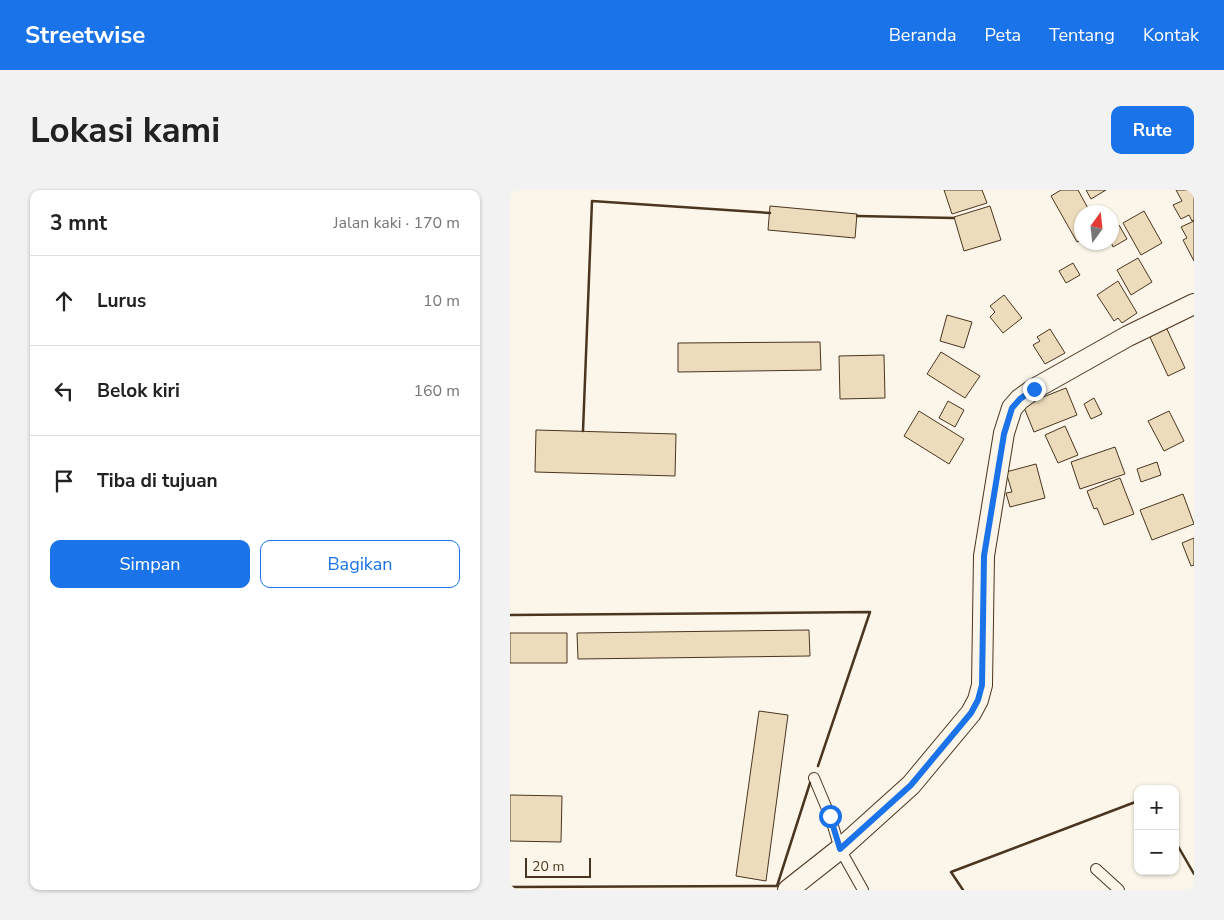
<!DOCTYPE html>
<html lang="id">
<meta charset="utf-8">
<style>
:root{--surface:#fff;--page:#f2f2f2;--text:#222;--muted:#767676;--line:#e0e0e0;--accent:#1a73e8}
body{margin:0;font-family:"Nunito Sans",sans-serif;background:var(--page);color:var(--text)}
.controls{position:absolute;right:15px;bottom:15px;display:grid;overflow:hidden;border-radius:10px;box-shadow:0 1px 4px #0004}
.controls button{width:45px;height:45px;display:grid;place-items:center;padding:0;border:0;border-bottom:1px solid var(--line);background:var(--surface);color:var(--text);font:25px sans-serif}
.compass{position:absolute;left:564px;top:15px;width:45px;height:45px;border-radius:50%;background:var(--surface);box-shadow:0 1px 4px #0004;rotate:15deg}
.scale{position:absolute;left:15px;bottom:12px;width:66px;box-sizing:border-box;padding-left:5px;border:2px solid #4a3520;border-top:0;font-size:14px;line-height:18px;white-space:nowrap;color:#4a3520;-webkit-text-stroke:4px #fbf6e9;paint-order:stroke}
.stop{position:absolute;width:15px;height:15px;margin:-11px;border:4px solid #1a73e8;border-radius:50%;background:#fff}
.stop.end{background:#1a73e8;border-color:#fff;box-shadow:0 1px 5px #0008}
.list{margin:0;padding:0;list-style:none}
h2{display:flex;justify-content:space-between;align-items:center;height:65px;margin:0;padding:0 20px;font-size:21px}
h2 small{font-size:16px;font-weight:400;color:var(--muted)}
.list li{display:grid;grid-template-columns:32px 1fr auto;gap:15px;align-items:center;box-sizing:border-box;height:90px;padding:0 20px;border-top:1px solid var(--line)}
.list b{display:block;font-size:19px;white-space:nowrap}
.list em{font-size:16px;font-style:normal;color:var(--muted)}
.actions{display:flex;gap:10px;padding:15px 20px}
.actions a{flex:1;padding:11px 0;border:1px solid var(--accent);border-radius:10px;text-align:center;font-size:18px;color:var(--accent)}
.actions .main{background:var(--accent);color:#fff}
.icon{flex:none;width:28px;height:28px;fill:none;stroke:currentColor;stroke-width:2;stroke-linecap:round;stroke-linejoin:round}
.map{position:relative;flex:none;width:684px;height:700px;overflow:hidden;border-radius:10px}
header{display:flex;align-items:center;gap:30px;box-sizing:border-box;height:70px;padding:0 25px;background:var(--accent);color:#fff}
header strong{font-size:24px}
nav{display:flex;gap:28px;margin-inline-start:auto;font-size:18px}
.intro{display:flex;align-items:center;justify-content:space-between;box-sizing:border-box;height:120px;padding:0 30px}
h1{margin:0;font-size:35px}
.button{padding:12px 22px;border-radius:10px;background:var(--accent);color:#fff;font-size:18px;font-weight:700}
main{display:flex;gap:30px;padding:0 30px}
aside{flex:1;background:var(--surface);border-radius:10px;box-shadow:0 1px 4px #0004}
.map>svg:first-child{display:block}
.building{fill:#ecdcbc;stroke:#4a3520}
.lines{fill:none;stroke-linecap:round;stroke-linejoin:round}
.lane-casing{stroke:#4a3520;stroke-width:12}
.street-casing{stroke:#4a3520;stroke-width:22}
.lane{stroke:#fbf6e9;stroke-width:10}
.street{stroke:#fbf6e9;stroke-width:20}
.wall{stroke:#4a3520;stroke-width:2.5}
.route{stroke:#1a73e8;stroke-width:6}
</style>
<header>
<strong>Streetwise</strong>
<nav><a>Beranda</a><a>Peta</a><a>Tentang</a><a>Kontak</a></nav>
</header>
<div class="intro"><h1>Lokasi kami</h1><a class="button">Rute</a></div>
<main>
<aside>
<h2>3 mnt<small>Jalan kaki · 170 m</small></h2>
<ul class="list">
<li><svg class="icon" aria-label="ahead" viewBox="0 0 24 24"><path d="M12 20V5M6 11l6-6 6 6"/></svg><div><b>Lurus</b></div><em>10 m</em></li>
<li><svg class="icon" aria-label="left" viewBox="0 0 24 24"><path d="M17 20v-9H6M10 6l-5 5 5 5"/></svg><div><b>Belok kiri</b></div><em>160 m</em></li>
<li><svg class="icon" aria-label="arrive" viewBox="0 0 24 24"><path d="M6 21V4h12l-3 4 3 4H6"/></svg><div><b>Tiba di tujuan</b></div></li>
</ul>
<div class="actions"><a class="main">Simpan</a><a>Bagikan</a></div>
</aside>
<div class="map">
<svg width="684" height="700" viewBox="0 0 684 700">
<rect width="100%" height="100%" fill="#fbf6e9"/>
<path class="building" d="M434,0H472L477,13L442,24Z
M551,0H568L580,22H572V50L567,52L541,6Z
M576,0H596L581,9Z
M666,0H684V30L682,31L679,25L671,29L663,15L672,11Z
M260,16L347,24L345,48L258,40Z
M480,16L491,50L454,61L444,27Z
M634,21L652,53L631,65L613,33Z
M684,31V71L673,50L677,48L671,37Z
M609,35L617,49L603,57L601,52L602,39Z
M628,68L642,92L621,105L607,80Z
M563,73L570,85L556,93L549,81Z
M608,91L627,123L612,133L608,128L604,131L587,105Z
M494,105L512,128L493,143L480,127L485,122L480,116Z
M437,125L462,132L454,158L430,151Z
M656,137L675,178L658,186L639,145Z
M540,139L555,163L535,174L523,155L530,151L527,147Z
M310,152L311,180L168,182V153Z
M431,162L470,186L455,208L417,184Z
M374,165L375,208L330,209L329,166Z
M556,198L567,225L524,242L513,215Z
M584,208L592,224L581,229L574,214Z
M438,211L454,220L445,237L429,228Z
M409,221L454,249L439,274L394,246Z
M659,221L674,251L654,261L638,231Z
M555,236L568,265L548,273L535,245Z
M26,240L166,244L165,286L25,282Z
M605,257L615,284L570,299L561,272Z
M647,272L651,285L631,292L627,279Z
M526,274L535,308L500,317L496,303L502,302L496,282Z
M610,288L624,324L594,335L587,318L584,319L577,301Z
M673,304L684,334L642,350L630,320Z
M684,348V375L681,376L672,353Z
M299,440L300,466L68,469L67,443Z
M0,443H57V473H0Z
M249,521L278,525L256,691L226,686Z
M0,605L52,606L51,652L0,651Z"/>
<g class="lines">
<g class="lane-casing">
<path id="lane" d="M304,588L320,626L330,659L353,700
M586,679L609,700"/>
</g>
<g class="street-casing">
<path id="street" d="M278,700L330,659L401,595L461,523L468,510L472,495L474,366L494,243L502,218L510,209L524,199L618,146L684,114"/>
</g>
<use href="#lane" class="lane"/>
<use href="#street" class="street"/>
<path class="wall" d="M347,26L444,28
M73,241L82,11L260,23
M0,425L360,422L308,576
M665,651L684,684
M0,697L267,696L300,593
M453,700L441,682L628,611"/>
</g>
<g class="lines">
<path class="route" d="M320,626L330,659L401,595L461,523L468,510L472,495L474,366L494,244L502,218L510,209L524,199"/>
</g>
</svg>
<div class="controls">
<button>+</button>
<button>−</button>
</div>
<svg class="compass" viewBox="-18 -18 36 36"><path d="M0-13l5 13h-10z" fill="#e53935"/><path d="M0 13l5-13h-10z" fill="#767676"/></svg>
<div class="scale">20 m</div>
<div class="stop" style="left:320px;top:626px"></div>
<div class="stop end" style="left:524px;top:199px"></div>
</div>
</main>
